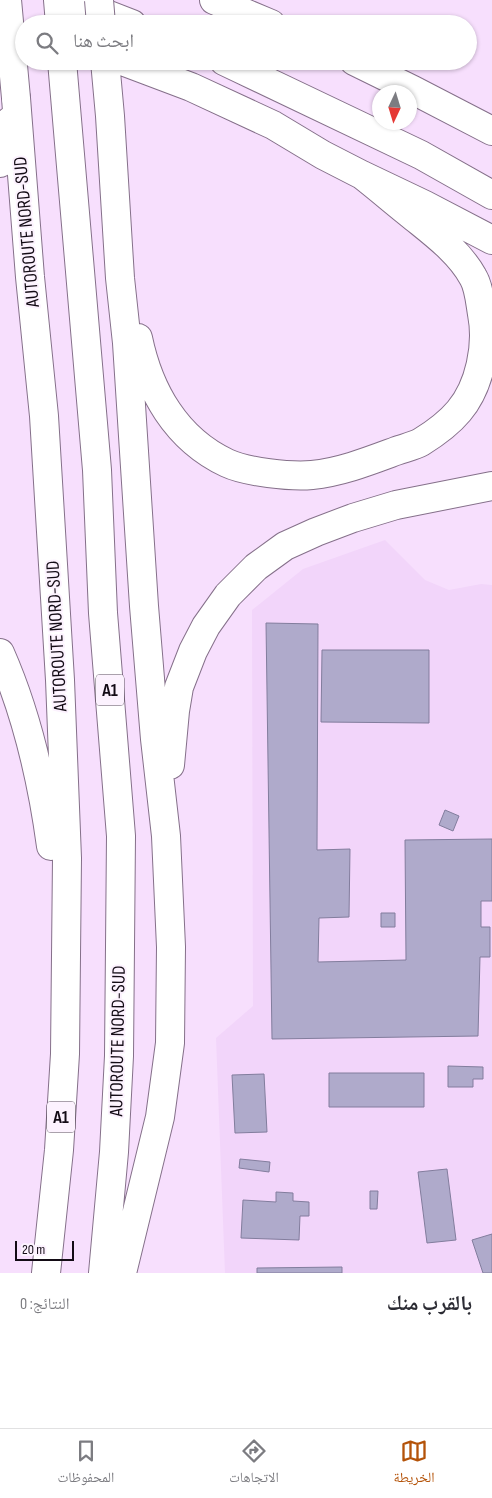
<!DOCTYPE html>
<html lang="ar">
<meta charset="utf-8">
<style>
:root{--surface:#fff;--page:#f7f7f7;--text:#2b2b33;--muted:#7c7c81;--line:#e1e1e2;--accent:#b45309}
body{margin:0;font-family:"Sofia Sans Condensed","Noto Naskh Arabic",sans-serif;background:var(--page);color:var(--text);direction:rtl}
.compass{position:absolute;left:372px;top:85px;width:45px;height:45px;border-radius:50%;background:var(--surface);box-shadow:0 1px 4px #0004;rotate:184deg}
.scale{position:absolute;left:15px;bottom:12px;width:59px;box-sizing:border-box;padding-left:5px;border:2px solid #130b15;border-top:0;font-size:14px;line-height:18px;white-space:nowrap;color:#130b15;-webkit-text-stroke:4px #fcf2fe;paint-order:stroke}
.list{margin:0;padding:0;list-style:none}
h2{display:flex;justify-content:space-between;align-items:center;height:65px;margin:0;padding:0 20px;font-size:21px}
h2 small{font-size:16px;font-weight:400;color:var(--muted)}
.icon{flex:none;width:28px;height:28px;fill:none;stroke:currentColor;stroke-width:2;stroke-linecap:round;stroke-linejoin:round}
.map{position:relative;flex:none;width:492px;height:1273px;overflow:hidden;direction:ltr}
.search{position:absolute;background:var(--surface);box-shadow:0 1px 4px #0004;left:15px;right:15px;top:15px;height:55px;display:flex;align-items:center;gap:12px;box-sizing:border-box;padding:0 18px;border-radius:28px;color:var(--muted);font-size:19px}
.sheet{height:155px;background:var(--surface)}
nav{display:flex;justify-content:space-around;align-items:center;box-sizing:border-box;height:70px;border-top:1px solid var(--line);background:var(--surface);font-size:14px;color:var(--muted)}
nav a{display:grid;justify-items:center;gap:2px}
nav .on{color:var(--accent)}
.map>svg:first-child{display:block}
.built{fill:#f2d5fa}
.building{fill:#afaacb;stroke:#827d9d}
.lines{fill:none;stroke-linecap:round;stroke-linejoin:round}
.highway-casing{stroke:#85708a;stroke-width:30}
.highway{stroke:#fff;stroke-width:28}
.highway-bridge-casing{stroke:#85708a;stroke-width:30;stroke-linecap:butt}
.highway-bridge{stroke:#fff;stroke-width:28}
.labels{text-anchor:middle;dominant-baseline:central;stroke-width:4;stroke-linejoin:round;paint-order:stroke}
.shield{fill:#fcf2fe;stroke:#59505b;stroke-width:1}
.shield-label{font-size:18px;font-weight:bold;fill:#130b15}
.street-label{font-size:19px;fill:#130b15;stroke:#fcf2fe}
</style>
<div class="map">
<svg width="492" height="1273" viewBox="0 0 492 1273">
<rect width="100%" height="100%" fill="#f7dffd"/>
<path class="built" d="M385,540L425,580L449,590L481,584L492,585V1273H225L216,1038L253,1006L252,610L303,569Z"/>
<path class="building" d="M266,623L318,624L317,850L350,849L349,917L319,918L318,962L406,960L405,840L492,839V901H481V927H490V957H480L478,1036L272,1039Z
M322,650H429V723L321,722Z
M445,810L459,816L453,831L439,825Z
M381,913H395V927H381Z
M448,1066L483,1067V1079H473V1087H448Z
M329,1073H424V1107H329Z
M264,1074L267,1132L235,1133L232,1075Z
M240,1159L270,1162L269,1172L239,1168Z
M447,1169L456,1240L427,1243L418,1172Z
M370,1191H378L377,1209H370Z
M276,1192L293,1193V1201L309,1202V1216H300L299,1240L241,1238L243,1200L276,1202Z
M492,1234V1273H483L472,1240Z
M342,1267V1273H257V1268Z"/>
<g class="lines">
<g class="highway-casing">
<path id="highway" d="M58,0L60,24
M70,0L132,24
M214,0L271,24
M62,61L97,470L103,613L121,836L119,1056L114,1152L103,1273
M105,61L110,116L120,278L127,343L144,606L155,739L166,836L171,947L170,1043L160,1117L122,1273
M122,61L191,87L273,125L323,155L362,175L425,205L492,240
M224,61L421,155L492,195
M354,61L413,90L492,131
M16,98L30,277L44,416L60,680L67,858L65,1054L59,1150L46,1273
M0,163L10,121
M138,338C149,391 176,439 227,463C246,472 291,477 312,475C341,472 369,461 396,451C404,448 414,446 421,442C434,434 449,423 459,411C480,386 488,345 482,314C480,302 479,287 473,277C460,253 436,235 415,218C397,204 380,189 362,175
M0,653C27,714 42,780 51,846
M170,765L175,711L179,687L193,651L206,626L228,595L256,567L285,546L316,532L353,518L396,505L492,486"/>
</g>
<use href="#highway" class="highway"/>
<g class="highway-bridge-casing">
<path id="highway-bridge" d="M7,0L16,98
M99,0L101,24"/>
</g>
<use href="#highway-bridge" class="highway-bridge"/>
</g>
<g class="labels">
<g class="shield">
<rect x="96" y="674.5" width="28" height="31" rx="4"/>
<rect x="47" y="1101.5" width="28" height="31" rx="4"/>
</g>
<g class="shield-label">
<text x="110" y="690">A1</text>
<text x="61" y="1117">A1</text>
</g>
<g class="street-label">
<text transform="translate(27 232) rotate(-95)">AUTOROUTE NORD-SUD</text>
<text transform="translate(57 636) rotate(-93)">AUTOROUTE NORD-SUD</text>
<text transform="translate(118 1041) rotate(-89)">AUTOROUTE NORD-SUD</text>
</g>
</g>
</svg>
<svg class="compass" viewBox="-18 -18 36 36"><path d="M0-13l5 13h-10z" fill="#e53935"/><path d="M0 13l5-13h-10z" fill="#7c7c81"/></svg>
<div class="scale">20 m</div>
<div class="search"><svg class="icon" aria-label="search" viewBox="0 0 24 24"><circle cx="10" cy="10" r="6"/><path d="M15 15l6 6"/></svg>ابحث هنا</div>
</div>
<section class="sheet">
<h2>بالقرب منك<small>النتائج: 0</small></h2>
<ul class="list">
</ul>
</section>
<nav>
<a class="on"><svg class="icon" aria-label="map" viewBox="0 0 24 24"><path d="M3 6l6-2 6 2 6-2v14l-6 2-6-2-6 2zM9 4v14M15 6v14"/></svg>الخريطة</a>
<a><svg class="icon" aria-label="directions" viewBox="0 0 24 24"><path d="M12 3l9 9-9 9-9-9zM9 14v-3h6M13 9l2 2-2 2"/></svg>الاتجاهات</a>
<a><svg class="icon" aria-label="saved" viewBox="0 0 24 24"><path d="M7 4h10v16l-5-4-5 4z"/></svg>المحفوظات</a>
</nav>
